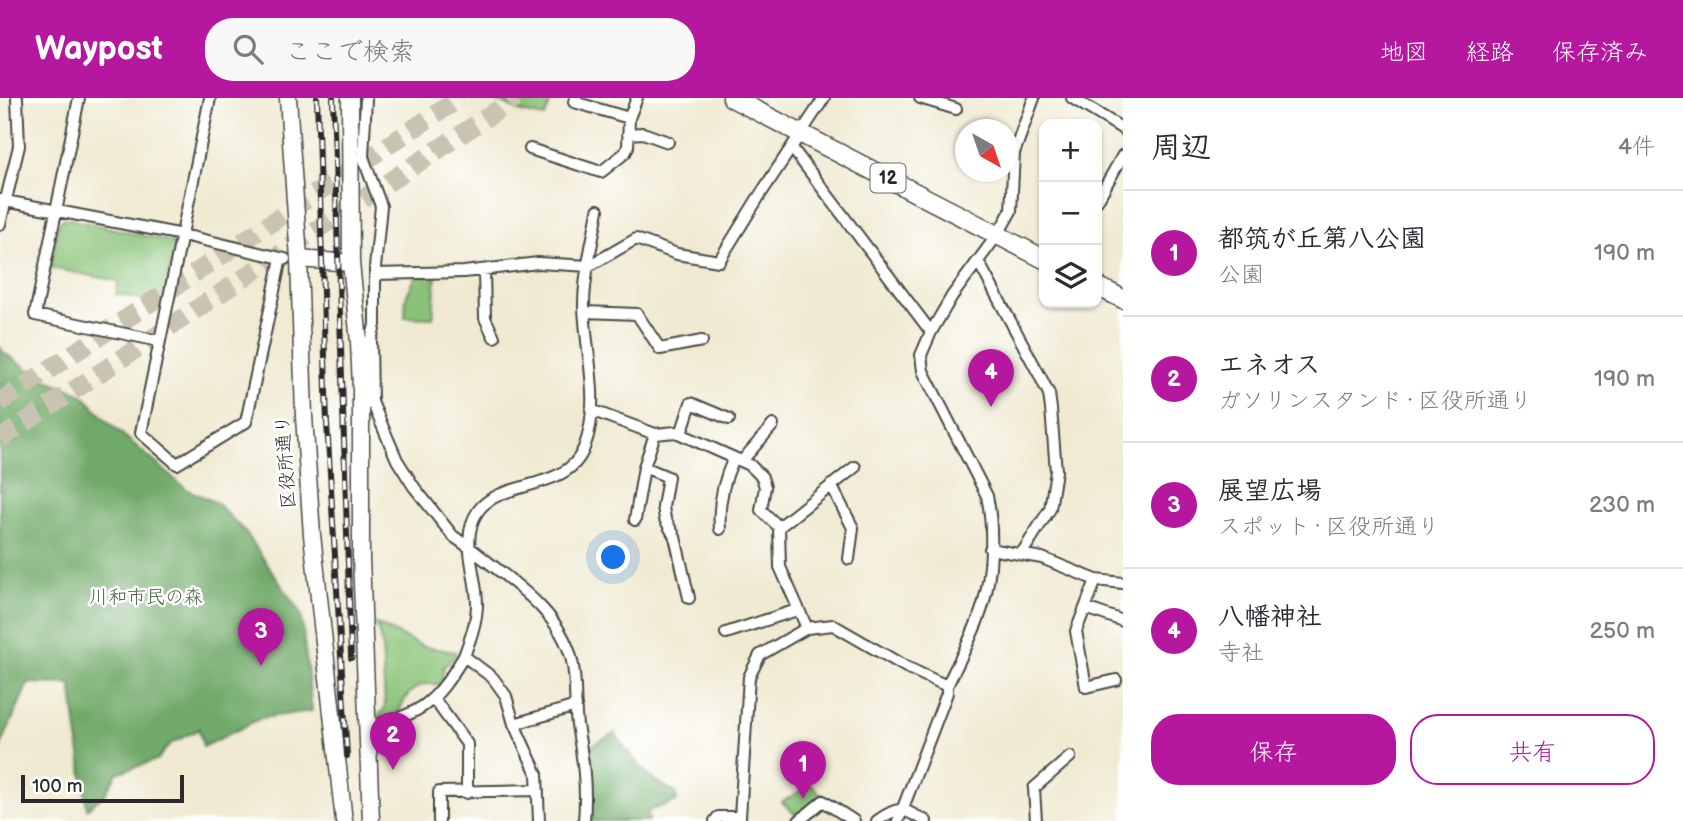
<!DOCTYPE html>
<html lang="ja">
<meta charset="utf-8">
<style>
:root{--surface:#fff;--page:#f7f7f7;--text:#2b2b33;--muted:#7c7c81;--line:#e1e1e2;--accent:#b5179e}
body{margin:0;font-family:"Balsamiq Sans","Klee One",sans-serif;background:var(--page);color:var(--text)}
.controls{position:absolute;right:21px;top:21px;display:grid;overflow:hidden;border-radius:14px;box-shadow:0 2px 5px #0004}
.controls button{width:63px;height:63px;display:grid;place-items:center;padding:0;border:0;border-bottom:2px solid var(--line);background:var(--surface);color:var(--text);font:35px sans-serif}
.compass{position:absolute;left:955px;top:21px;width:63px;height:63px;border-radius:50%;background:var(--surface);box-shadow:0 2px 5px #0004;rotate:140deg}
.scale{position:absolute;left:21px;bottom:18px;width:163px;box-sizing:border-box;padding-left:7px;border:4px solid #2b2b2b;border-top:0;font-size:19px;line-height:24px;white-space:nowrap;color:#2b2b2b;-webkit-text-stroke:5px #fff;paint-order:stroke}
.you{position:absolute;left:614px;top:460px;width:24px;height:24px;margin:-18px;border:5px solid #fff;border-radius:50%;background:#1a73e8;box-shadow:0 0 0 10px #1a73e833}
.badge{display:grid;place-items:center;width:46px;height:46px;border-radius:50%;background:var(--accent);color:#fff;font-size:23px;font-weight:700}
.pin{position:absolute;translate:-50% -58px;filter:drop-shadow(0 2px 4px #0008)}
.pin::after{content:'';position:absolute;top:37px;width:24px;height:21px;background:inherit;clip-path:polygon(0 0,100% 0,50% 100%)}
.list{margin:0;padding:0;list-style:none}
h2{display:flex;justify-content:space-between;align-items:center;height:91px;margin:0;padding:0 28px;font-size:30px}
h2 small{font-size:23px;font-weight:400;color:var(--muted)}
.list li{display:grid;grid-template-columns:46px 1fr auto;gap:21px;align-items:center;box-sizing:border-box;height:126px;padding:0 28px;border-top:2px solid var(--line)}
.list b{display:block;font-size:26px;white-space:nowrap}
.list p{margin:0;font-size:23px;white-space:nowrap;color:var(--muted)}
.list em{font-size:23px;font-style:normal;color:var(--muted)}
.actions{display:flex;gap:14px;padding:21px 28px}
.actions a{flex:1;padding:16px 0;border:2px solid var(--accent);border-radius:28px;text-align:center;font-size:24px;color:var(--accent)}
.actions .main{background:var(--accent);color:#fff}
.icon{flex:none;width:38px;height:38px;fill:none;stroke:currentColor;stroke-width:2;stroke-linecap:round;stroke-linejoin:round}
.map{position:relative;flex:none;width:1123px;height:723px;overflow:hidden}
header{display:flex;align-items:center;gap:42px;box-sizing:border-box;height:98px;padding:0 35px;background:var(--accent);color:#fff}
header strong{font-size:33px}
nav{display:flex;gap:38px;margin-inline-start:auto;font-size:24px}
.search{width:490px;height:63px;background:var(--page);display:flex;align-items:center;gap:18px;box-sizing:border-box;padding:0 24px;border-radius:28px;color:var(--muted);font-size:26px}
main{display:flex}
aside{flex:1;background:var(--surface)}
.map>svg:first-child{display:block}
.green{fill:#8ac378;stroke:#5a7752;stroke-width:2}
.forest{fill:#6fa968;stroke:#4d6a4a;stroke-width:2}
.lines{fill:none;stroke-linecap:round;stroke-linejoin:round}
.highway-tunnel{stroke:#c9c4b1;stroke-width:19;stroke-dasharray:19 10;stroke-linecap:butt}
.street-casing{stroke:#494844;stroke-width:14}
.secondary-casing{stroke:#494844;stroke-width:19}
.primary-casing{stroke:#494844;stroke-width:21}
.street{stroke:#fff;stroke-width:10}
.secondary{stroke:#fff;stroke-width:16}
.primary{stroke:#fff;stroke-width:18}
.rail-casing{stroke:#2b2b2b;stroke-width:6}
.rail{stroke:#fff;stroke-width:3.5;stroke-dasharray:10;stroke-linecap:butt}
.labels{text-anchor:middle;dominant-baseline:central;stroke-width:5;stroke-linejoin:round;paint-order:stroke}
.shield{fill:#fff;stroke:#6b6b6b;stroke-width:2}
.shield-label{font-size:18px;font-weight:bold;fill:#2b2b2b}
.street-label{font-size:19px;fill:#2b2b2b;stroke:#fff}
.park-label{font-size:19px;fill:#4c6046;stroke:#fff}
</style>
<header>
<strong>Waypost</strong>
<div class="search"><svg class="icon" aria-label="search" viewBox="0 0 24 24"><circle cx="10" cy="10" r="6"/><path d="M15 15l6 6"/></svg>ここで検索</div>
<nav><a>地図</a><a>経路</a><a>保存済み</a></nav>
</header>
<main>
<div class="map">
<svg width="1123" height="723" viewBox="0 0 1123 723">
<rect width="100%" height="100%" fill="#fff"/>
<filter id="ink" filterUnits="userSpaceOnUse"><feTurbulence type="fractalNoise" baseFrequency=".0143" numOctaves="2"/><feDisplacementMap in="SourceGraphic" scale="14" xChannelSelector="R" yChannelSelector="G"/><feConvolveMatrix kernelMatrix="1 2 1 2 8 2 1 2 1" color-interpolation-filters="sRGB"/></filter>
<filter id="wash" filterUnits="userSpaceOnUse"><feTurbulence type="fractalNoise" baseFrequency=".00686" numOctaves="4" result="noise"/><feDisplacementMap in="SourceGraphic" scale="28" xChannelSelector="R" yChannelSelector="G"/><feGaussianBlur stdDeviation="1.57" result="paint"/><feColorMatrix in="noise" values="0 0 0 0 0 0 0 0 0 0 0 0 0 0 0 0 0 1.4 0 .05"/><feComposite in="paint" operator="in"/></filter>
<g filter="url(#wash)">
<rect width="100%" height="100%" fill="#f0ead2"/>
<path class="green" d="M493,0H552L545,19L521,14L503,5L492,3Z
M65,120L172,144L175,149L164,206L116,196L119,183L50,170L59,124Z
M436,177L433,220L405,219L406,199L416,178Z
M376,526L424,549L456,554L454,559L443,570V581L438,587C418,581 404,597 399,615L381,620L379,617L385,610L382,547Z
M811,687L823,698L798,719L782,704Z"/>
<path class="forest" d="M0,249L3,254L37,277L83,297L108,324L186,391L217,405L246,435L301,516L312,613L261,620L203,649L199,631L170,646L157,662L117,675L105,696L87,711L71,586L28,585L0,650Z
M615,635C630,659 648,682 675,694L677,703L648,713L649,723H592L590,648Z"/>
</g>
<g filter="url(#ink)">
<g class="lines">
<path class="highway-tunnel" d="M0,304L460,0
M0,341L516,0"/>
<g class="street-casing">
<path id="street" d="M79,0L35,217L159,243
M210,0L141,335L177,366L246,324L281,160
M366,0L363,59L381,108L375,170V227L371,242L372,304L397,362L414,389L453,438L470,450C507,480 561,513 572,563C577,584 574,606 577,627C583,661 587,688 584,723
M576,0L574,4L629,20
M920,0L956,11
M1072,0L1123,31
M628,36L643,35L668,44
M792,50L931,234
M530,51L601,74L625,55L628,49L629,20L637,0
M0,102L183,137L285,161
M1097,103L1123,57
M0,126L19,48L17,0
M978,163L1040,278L1049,296L1051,311L1056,373L1050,411L1022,455
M484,172L485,220L494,239
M375,176L464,174L538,165L589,168L636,141L677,156L719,163L758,100L824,0
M585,214L637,216L660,251L702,243
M591,312L655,336L676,334L750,367L762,379L765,389L761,412L779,429L780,469L807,530
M681,336L691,305L729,321
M742,363L773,327
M644,369L668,379L663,409L665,421L675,439L689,500
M831,387L853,430L849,461
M635,422L644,369L655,336
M779,429L855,369
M720,431C718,406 723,383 734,360
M990,451L1042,460L1096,482L1123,485
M1096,482L1076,533L1086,589L1116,582
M1086,510L1123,523
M726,535L797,512
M464,558C470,542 477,523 477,506C477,476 459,440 478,413C500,381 568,394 584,350C602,304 585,254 584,207C584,176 593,143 598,112
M434,601L467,646V695
M514,626L576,608
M366,629C422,616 434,607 464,558L493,580L506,598L514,626L537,676L539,723
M439,723V694L538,692
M715,723L718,719H740L749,579L760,557L807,530L833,527L906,569L947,588
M799,723L823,703L854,723
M877,723C901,706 902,711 926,723
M898,723L947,595V588C959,562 975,535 983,507C992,476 994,430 987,398L923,273L921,257L931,234L952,198L998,136L1011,113L1014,55L1034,0
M1036,723L1034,690L1070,659"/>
</g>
<g class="secondary-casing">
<path id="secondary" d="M288,0L299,161L304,318L312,437L344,723
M350,0L351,165L359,244L361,291V459L371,723
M299,161L351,165"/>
</g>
<g class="primary-casing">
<path id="primary" d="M732,0L1044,161
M1097,188L1123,201"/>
</g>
<use href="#street" class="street"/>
<use href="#secondary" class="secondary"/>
<use href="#primary" class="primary"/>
<g class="rail-casing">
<path id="rail" d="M317,0L327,325L347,658
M333,0L351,560"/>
</g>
<use href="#rail" class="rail"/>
</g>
</g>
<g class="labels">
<rect class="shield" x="870.5" y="65.5" width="35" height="29" rx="5"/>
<g class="shield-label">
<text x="888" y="80">12</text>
</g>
<g class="street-label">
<text transform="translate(286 364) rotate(-94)">区役所通り</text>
</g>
<g class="park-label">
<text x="146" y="499">川和市民の森</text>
</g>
</g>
</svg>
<div class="controls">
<button>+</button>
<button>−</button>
<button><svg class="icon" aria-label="layers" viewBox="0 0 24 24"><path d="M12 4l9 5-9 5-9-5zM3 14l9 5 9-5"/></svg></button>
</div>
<svg class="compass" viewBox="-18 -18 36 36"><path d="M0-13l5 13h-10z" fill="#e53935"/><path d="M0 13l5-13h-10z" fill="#7c7c81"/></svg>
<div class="scale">100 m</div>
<div class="you"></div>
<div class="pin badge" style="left:803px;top:701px">1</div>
<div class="pin badge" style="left:393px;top:672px">2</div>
<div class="pin badge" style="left:261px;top:568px">3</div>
<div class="pin badge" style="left:991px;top:309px">4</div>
</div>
<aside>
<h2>周辺<small>4件</small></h2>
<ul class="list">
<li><span class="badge">1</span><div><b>都筑が丘第八公園</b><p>公園</p></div><em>190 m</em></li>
<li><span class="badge">2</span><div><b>エネオス</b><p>ガソリンスタンド · 区役所通り</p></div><em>190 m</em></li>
<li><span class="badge">3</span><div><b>展望広場</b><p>スポット · 区役所通り</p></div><em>230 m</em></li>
<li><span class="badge">4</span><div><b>八幡神社</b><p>寺社</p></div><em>250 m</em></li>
</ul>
<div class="actions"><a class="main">保存</a><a>共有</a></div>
</aside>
</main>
